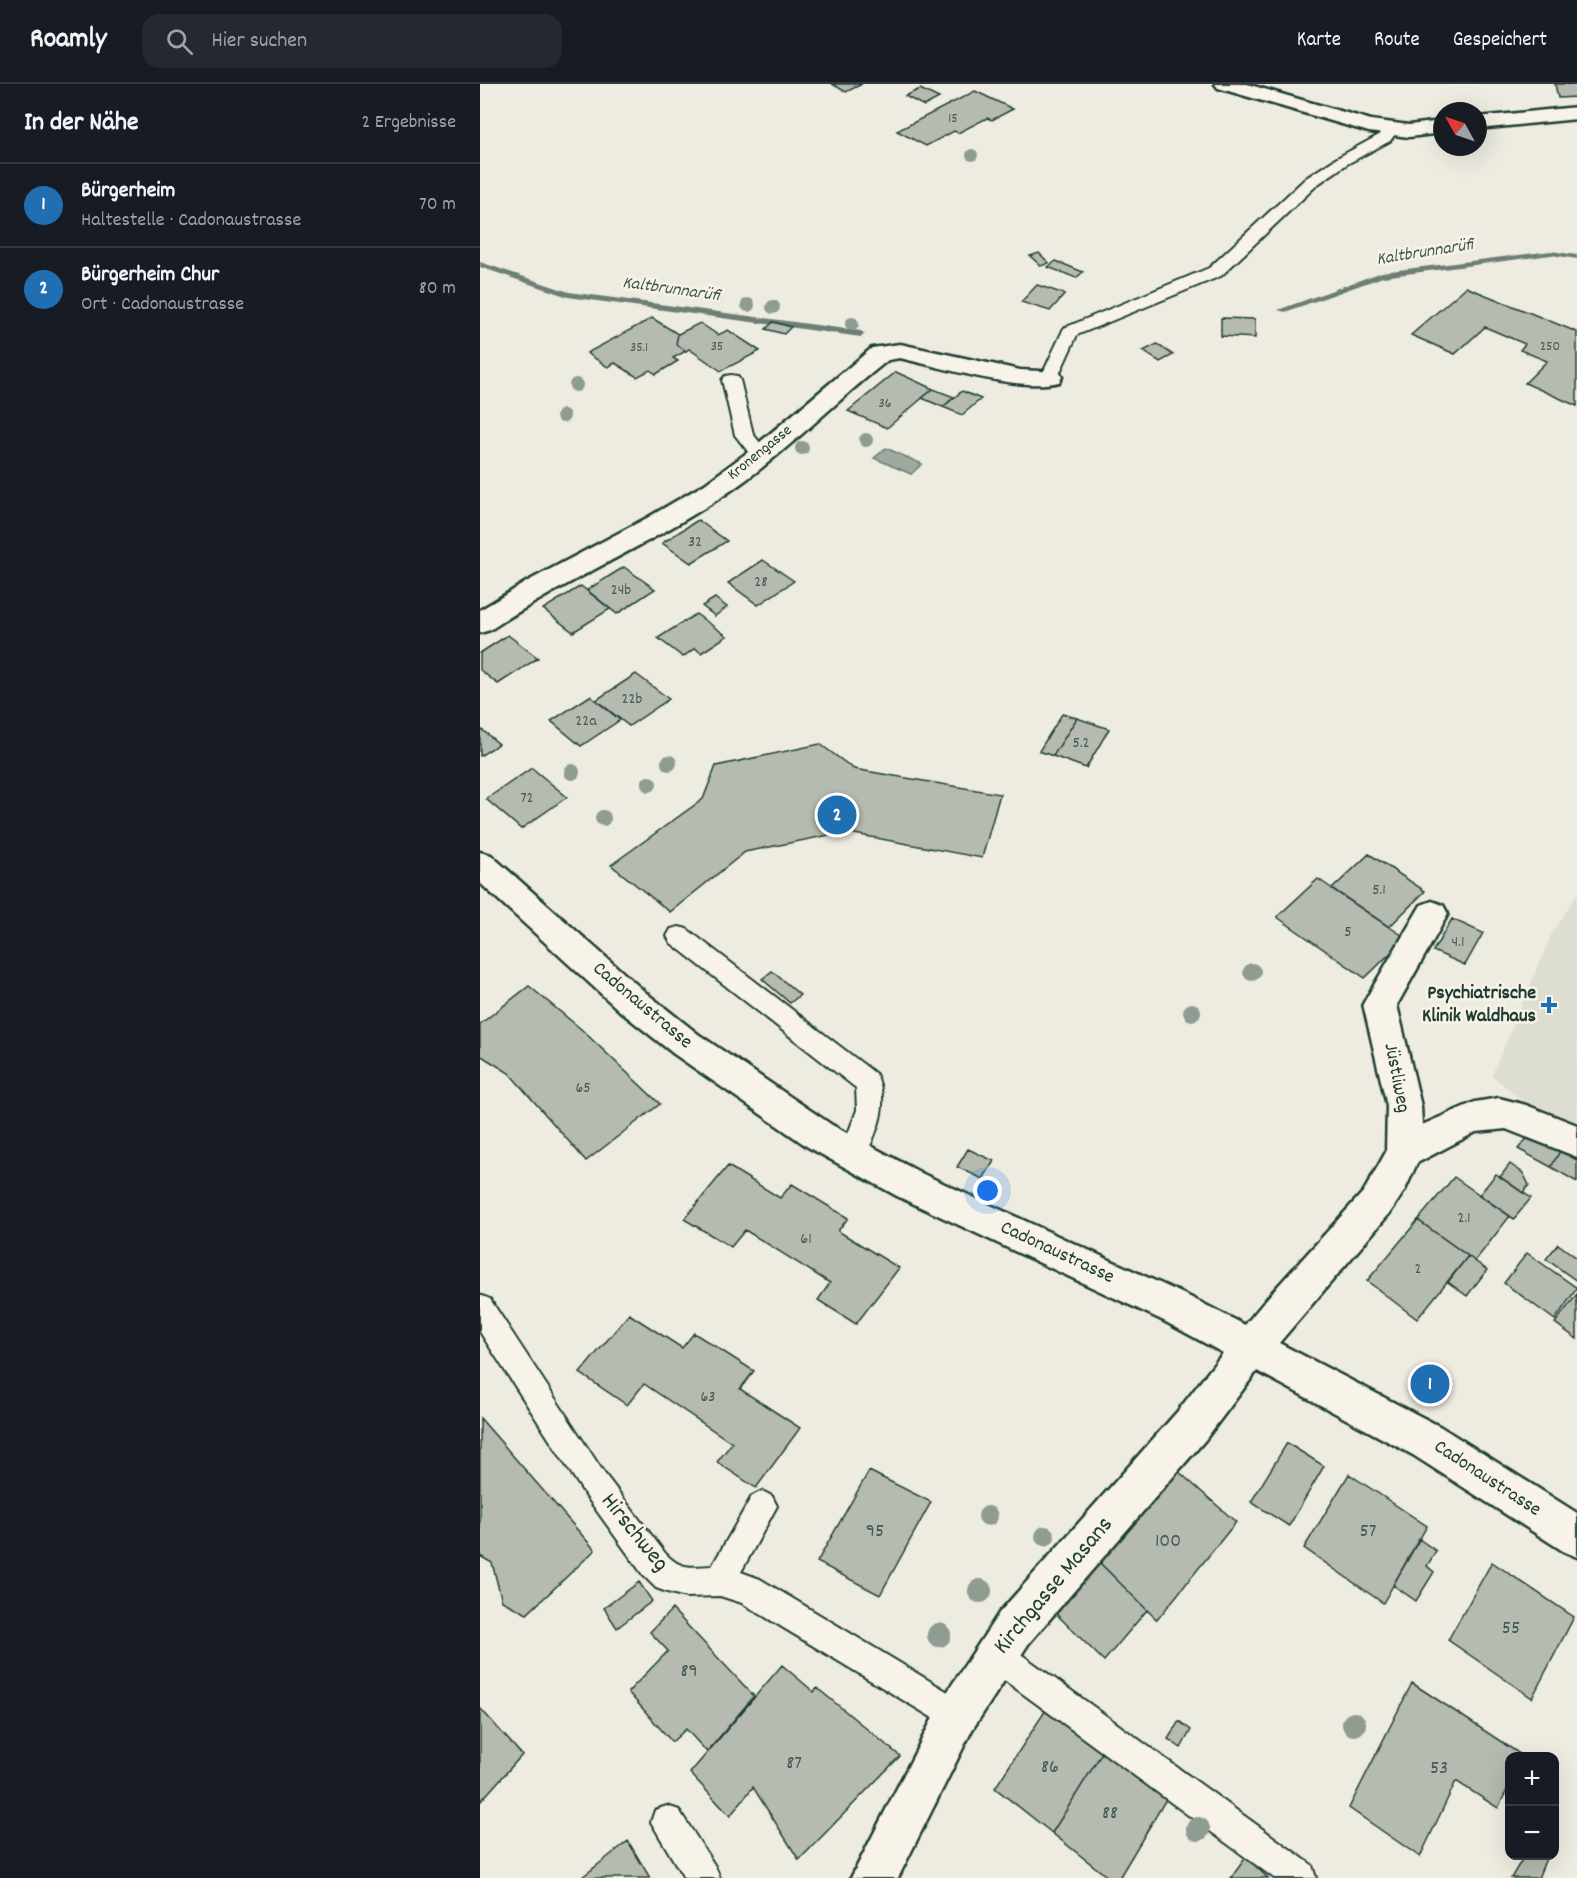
<!DOCTYPE html>
<html lang="de">
<meta charset="utf-8">
<style>
:root{--surface:#171b24;--page:#242831;--text:#f1f3f6;--muted:#9ea1a6;--line:#363941;--accent:#1f6fb2}
body{margin:0;font-family:Dekko,sans-serif;background:var(--page);color:var(--text)}
.controls{position:absolute;right:18px;bottom:18px;display:grid;overflow:hidden;border-radius:12px;box-shadow:0 6px 24px #0002}
.controls button{width:54px;height:54px;display:grid;place-items:center;padding:0;border:0;border-bottom:2px solid var(--line);background:var(--surface);color:var(--text);font:30px sans-serif}
.compass{position:absolute;left:953px;top:18px;width:54px;height:54px;border-radius:50%;background:var(--surface);box-shadow:0 6px 24px #0002;rotate:310deg}
.you{position:absolute;left:508px;top:1107px;width:21px;height:21px;margin:-15px;border:4px solid #fff;border-radius:50%;background:#1a73e8;box-shadow:0 0 0 9px #1a73e833}
.badge{display:grid;place-items:center;width:39px;height:39px;border-radius:50%;background:var(--accent);color:#fff;font-size:20px;font-weight:700}
.pin{position:absolute;translate:-50% -50%;border:3px solid #fff;box-shadow:0 2px 6px #0006}
.list{margin:0;padding:0;list-style:none}
h2{display:flex;justify-content:space-between;align-items:center;height:78px;margin:0;padding:0 24px;font-size:26px}
h2 small{font-size:20px;font-weight:400;color:var(--muted)}
.list li{display:grid;grid-template-columns:39px 1fr auto;gap:18px;align-items:center;box-sizing:border-box;height:84px;padding:0 24px;border-top:2px solid var(--line)}
.list b{display:block;font-size:22px;white-space:nowrap}
.list p{margin:0;font-size:20px;white-space:nowrap;color:var(--muted)}
.list em{font-size:20px;font-style:normal;color:var(--muted)}
.icon{flex:none;width:33px;height:33px;fill:none;stroke:currentColor;stroke-width:2;stroke-linecap:round;stroke-linejoin:round}
.map{position:relative;flex:none;width:1097px;height:1794px;overflow:hidden}
header{display:flex;align-items:center;gap:36px;box-sizing:border-box;height:84px;padding:0 30px;background:var(--surface);border-bottom:2px solid var(--line)}
header strong{font-size:28px}
nav{display:flex;gap:33px;margin-inline-start:auto;font-size:21px}
.search{width:420px;height:54px;background:var(--page);display:flex;align-items:center;gap:15px;box-sizing:border-box;padding:0 21px;border-radius:18px;color:var(--muted);font-size:22px}
main{display:flex}
aside{flex:1;background:var(--surface)}
.map>svg:first-child{display:block}
.built{fill:#ddddd2}
.water{fill:#9fa99f;stroke:#6c7e74;stroke-width:1.5}
.lines{fill:none;stroke-linecap:round;stroke-linejoin:round}
.stream{fill:#6c7e74;fill-rule:evenodd}
.building{fill:#b5bbb0;stroke:#1f3d34;stroke-width:1.5}
.lane-casing{stroke:#1f3d34;stroke-width:4}
.street-casing{stroke:#1f3d34;stroke-width:5}
.lane{fill:#f7f3e8;fill-rule:evenodd}
.street{fill:#f7f3e8;fill-rule:evenodd}
.tree{fill:#8f9c92}
.poi-dot{fill:#1f6fb2;stroke:#f7f3e8;stroke-width:2}
.labels{text-anchor:middle;dominant-baseline:central;stroke-width:5;stroke-linejoin:round;paint-order:stroke}
.far-number-label{font-size:14px;fill:#445c53}
.far-street-label{font-size:16px;fill:#1f3d34;stroke:#f7f3e8}
.number-label{font-size:16px;fill:#445c53}
.far-water-label{font-size:18px;font-style:italic;fill:#3f584f;stroke:#f7f3e8}
.poi-label{font-size:20px;font-weight:bold;fill:#1f3d34;stroke:#f7f3e8;text-anchor:end}
.street-label{font-size:20px;fill:#1f3d34;stroke:#f7f3e8}
.near-number-label{font-size:20px;fill:#445c53}
.near-street-label{font-size:24px;fill:#1f3d34;stroke:#f7f3e8}
</style>
<header>
<strong>Roamly</strong>
<div class="search"><svg class="icon" aria-label="search" viewBox="0 0 24 24"><circle cx="10" cy="10" r="6"/><path d="M15 15l6 6"/></svg>Hier suchen</div>
<nav><a>Karte</a><a>Route</a><a>Gespeichert</a></nav>
</header>
<main>
<aside>
<h2>In der Nähe<small>2 Ergebnisse</small></h2>
<ul class="list">
<li><span class="badge">1</span><div><b>Bürgerheim</b><p>Haltestelle · Cadonaustrasse</p></div><em>70 m</em></li>
<li><span class="badge">2</span><div><b>Bürgerheim Chur</b><p>Ort · Cadonaustrasse</p></div><em>80 m</em></li>
</ul>
</aside>
<div class="map">
<svg width="1097" height="1794" viewBox="0 0 1097 1794">
<rect width="100%" height="100%" fill="#eeece1"/>
<filter id="ink" filterUnits="userSpaceOnUse"><feTurbulence type="fractalNoise" baseFrequency=".0167" numOctaves="2"/><feDisplacementMap in="SourceGraphic" scale="12" xChannelSelector="R" yChannelSelector="G"/><feConvolveMatrix kernelMatrix="1 2 1 2 8 2 1 2 1" color-interpolation-filters="sRGB"/></filter>
<g filter="url(#ink)">
<path class="built" d="M1097,810V1045L1042,1017L1012,991L1071,851Z"/>
<path class="water" d="M406,364L442,380L431,390L394,374Z"/>
<g class="lines">
<path class="stream" d="M1071,167L1097,171V175L1071,171L903,193L805,228L798,226L902,188Z
M0,178L89,208L381,247L385,250L381,253L88,213L0,183Z"/>
</g>
<path class="building" d="M352,0H382L366,8Z
M1075,0H1097V13L1078,14Z
M440,5L459,14L444,22L425,12Z
M495,7L533,25L512,36L507,34L478,49L474,47L446,62L417,47Z
M559,169L569,179L561,182L550,172Z
M576,177L603,188L596,194L568,183Z
M557,201L585,210L570,227L541,218Z
M986,203L1097,248V322L1045,299L1067,277L1040,266L1045,260L1005,243L975,270L931,251Z
M172,234L198,250L196,260L206,267L193,274L198,277L176,290L170,286L157,293L135,279L128,283L107,269Z
M741,234L775,235V254L741,252Z
M293,238L311,243L304,250L286,245Z
M220,239L238,251L248,246L280,267L241,287L209,265L206,267L196,260L198,250Z
M677,260L693,271L680,278L663,267Z
M416,288L453,305L407,344L368,327Z
M453,305L474,313L463,323L442,314Z
M482,307L501,315L482,331L463,323Z
M218,436L247,457L211,479L182,459Z
M283,476L314,497L278,521L248,499Z
M144,483L175,505L137,530L107,506Z
M101,502L130,525L93,548L63,525Z
M235,514L247,523L235,532L222,522Z
M216,530L247,552L221,569L215,564L203,573L178,554Z
M28,551L58,574L18,600L0,586V569Z
M156,590L189,615L149,642L116,616Z
M110,612L140,636L101,662L71,637Z
M582,630L597,634L573,672L559,667Z
M597,634L629,645L606,684L573,672Z
M0,644L19,660L0,672Z
M340,660L374,685L520,710L502,774L364,748L265,768L190,828L131,781L223,715L236,682Z
M52,684L87,713L41,745L6,715Z
M889,770L945,807L909,843L852,805Z
M838,795L926,854L885,894L797,833Z
M972,835L1003,849L985,881L953,867Z
M292,887L320,911L310,919L282,895Z
M49,902L101,945L180,1020L106,1077L29,989L0,971V940Z
M1049,1052L1080,1067L1071,1083L1038,1065Z
M488,1065L514,1077L503,1095L477,1083Z
M1080,1067L1097,1076V1098L1071,1083Z
M1030,1080L1043,1089L1049,1101L1043,1109L1020,1093Z
M248,1082L300,1114L312,1100L368,1134L358,1147L419,1184L376,1240L338,1216L350,1199L265,1146L251,1163L204,1135Z
M1016,1090L1051,1114L1034,1135L999,1111Z
M974,1093L1030,1132L995,1177L938,1136Z
M938,1136L988,1172L937,1235L887,1197Z
M1078,1160L1097,1174V1197L1066,1175Z
M1047,1169L1097,1204L1075,1236L1024,1199Z
M988,1172L1007,1186L987,1212L968,1198Z
M1097,1210V1255L1075,1239Z
M149,1230L202,1264L214,1249L274,1287L260,1305L320,1344L276,1404L237,1378L252,1359L164,1300L147,1321L100,1289Z
M0,1334L115,1466L47,1530L22,1517L12,1479L0,1472Z
M807,1359L844,1382L809,1442L771,1418Z
M389,1387L451,1418L400,1511L337,1478Z
M698,1387L756,1438L677,1536L618,1477Z
M869,1390L947,1442L903,1519L824,1464Z
M939,1455L956,1467L947,1482L954,1488L936,1517L913,1501Z
M618,1477L667,1526L624,1577L572,1526Z
M1012,1478L1094,1533L1052,1614L968,1556Z
M159,1498L172,1517L137,1544L124,1524Z
M192,1525L274,1612L227,1668L206,1645L192,1658L148,1608L188,1567L170,1548Z
M302,1581L334,1608L337,1604L420,1672L319,1776L273,1703L250,1732L210,1689Z
M932,1599L1043,1672H1030V1700L1018,1724L976,1697L940,1773L869,1724Z
M569,1621L625,1664L572,1749L515,1704Z
M0,1624L42,1671L0,1718Z
M699,1637L711,1646L701,1664L688,1655Z
M625,1664L688,1712L639,1794H629L572,1749Z
M148,1757L170,1794H101Z
M1044,1772H1067L1058,1794H1031Z
M766,1773L788,1794H751Z"/>
<g class="lines">
<g class="lane-casing">
<path id="lane" d="M910,41L918,46L910,57L867,80L838,100L741,192L597,251L576,297H564L561,293L584,244L729,184L826,94L857,74L899,51L905,43Z
M251,291L257,292L260,296L273,350L289,370L287,374H273L255,351L242,296L245,292Z
M199,843L207,845L396,990C411,1021 396,1050 382,1079L373,1082L364,1079L360,1071L377,1026L376,1004L191,859L187,852L191,845Z
M0,1211L10,1215L124,1389L185,1469C201,1486 210,1483 232,1482L272,1412L282,1407L292,1412L297,1422L261,1488L280,1495L488,1620L493,1631L488,1642L477,1647L466,1642L262,1519L240,1512L206,1513L187,1508L176,1504L163,1491L104,1409L0,1248Z
M516,1556L527,1560L832,1781L836,1794H794L505,1582L501,1571L505,1560Z
M187,1722L199,1726L235,1782L240,1794H204L171,1738L175,1726Z"/>
</g>
<g class="street-casing">
<path id="street" d="M735,0H767L891,36L929,41L962,37V49L929,53L889,48L738,4Z
M1097,23V35L998,45V33Z
M420,260L540,286L579,288L582,293L579,298C540,308 461,283 420,274L408,276C352,320 302,373 243,412C168,462 85,496 10,546L0,549V526L48,497L167,434L225,400L268,368L392,264Z
M0,768L11,771L165,908L218,950L352,1041L443,1090L710,1213L765,1241L789,1212L884,1107L906,1068L907,1022L883,920L941,821L952,817L963,821L968,830L917,921L941,1022L942,1041L995,1018L1019,1014L1046,1021L1097,1041V1073L1026,1045L996,1048L937,1079L925,1106L910,1129L799,1259L961,1343L1097,1429V1473L1083,1467L933,1371L777,1287L725,1356L549,1559L492,1646L418,1794H371L462,1616L519,1529L697,1328L743,1269L684,1237L417,1112L328,1063L194,970L141,928L0,799Z"/>
</g>
<use href="#lane" class="lane"/>
<use href="#street" class="street"/>
</g>
<g class="tree">
<circle cx="492" cy="71" r="6"/>
<circle cx="235" cy="214" r="6"/>
<circle cx="268" cy="221" r="7"/>
<circle cx="293" cy="223" r="7"/>
<circle cx="372" cy="240" r="7"/>
<circle cx="96" cy="301" r="7"/>
<circle cx="83" cy="332" r="7"/>
<circle cx="386" cy="356" r="7"/>
<circle cx="322" cy="364" r="7"/>
<circle cx="189" cy="679" r="8"/>
<circle cx="92" cy="688" r="8"/>
<circle cx="169" cy="700" r="8"/>
<circle cx="123" cy="734" r="8"/>
<circle cx="772" cy="888" r="9"/>
<circle cx="712" cy="928" r="9"/>
<circle cx="508" cy="1432" r="10"/>
<circle cx="565" cy="1452" r="10"/>
<circle cx="500" cy="1507" r="12"/>
<circle cx="459" cy="1551" r="12"/>
<circle cx="874" cy="1640" r="12"/>
<circle cx="718" cy="1745" r="12"/>
</g>
</g>
<path class="poi-dot" d="M1066 912h6v6h6v6h-6v6h-6v-6h-6v-6h6z"/>
<g class="labels">
<g class="far-number-label">
<text x="473" y="35">15</text>
<text x="237" y="263">35</text>
<text x="1070" y="263">250</text>
<text x="159" y="264">35.1</text>
<text x="405" y="320">36</text>
</g>
<g class="far-street-label">
<text transform="translate(280 369) rotate(-39)">Kronengasse</text>
</g>
<g class="number-label">
<text x="215" y="458">32</text>
<text x="281" y="498">28</text>
<text x="141" y="506">24b</text>
<text x="152" y="615">22b</text>
<text x="106" y="637">22a</text>
<text x="601" y="659">5.2</text>
<text x="47" y="714">72</text>
<text x="899" y="806">5.1</text>
<text x="868" y="848">5</text>
<text x="978" y="858">4.1</text>
<text x="103" y="1004">65</text>
<text x="984" y="1134">2.1</text>
<text x="326" y="1155">61</text>
<text x="938" y="1185">2</text>
<text x="228" y="1313">63</text>
</g>
<g class="far-water-label">
<text transform="translate(945 169) rotate(-9)">Kaltbrunnarüfi</text>
<text transform="translate(191 206) rotate(8)">Kaltbrunnarüfi</text>
</g>
<g class="poi-label">
<text x="1056" y="910">Psychiatrische<tspan x="1056" dy="23">Klinik Waldhaus</tspan></text>
</g>
<g class="street-label">
<text transform="translate(162 922) rotate(40)">Cadonaustrasse</text>
<text transform="translate(916 994) rotate(79)">Jüstliweg</text>
<text transform="translate(577 1169) rotate(25)">Cadonaustrasse</text>
<text transform="translate(1007 1395) rotate(33)">Cadonaustrasse</text>
</g>
<g class="near-number-label">
<text x="395" y="1448">95</text>
<text x="888" y="1448">57</text>
<text x="688" y="1458">100</text>
<text x="1031" y="1545">55</text>
<text x="209" y="1588">89</text>
<text x="314" y="1680">87</text>
<text x="570" y="1684">86</text>
<text x="959" y="1685">53</text>
<text x="630" y="1730">88</text>
</g>
<g class="near-street-label">
<text transform="translate(154 1449) rotate(51)">Hirschweg</text>
<text transform="translate(574 1502) rotate(-50)">Kirchgasse Masans</text>
</g>
</g>
</svg>
<div class="controls">
<button>+</button>
<button>−</button>
</div>
<svg class="compass" viewBox="-18 -18 36 36"><path d="M0-13l5 13h-10z" fill="#e53935"/><path d="M0 13l5-13h-10z" fill="#9ea1a6"/></svg>
<div class="you"></div>
<div class="pin badge" style="left:950px;top:1300px">1</div>
<div class="pin badge" style="left:357px;top:731px">2</div>
</div>
</main>
